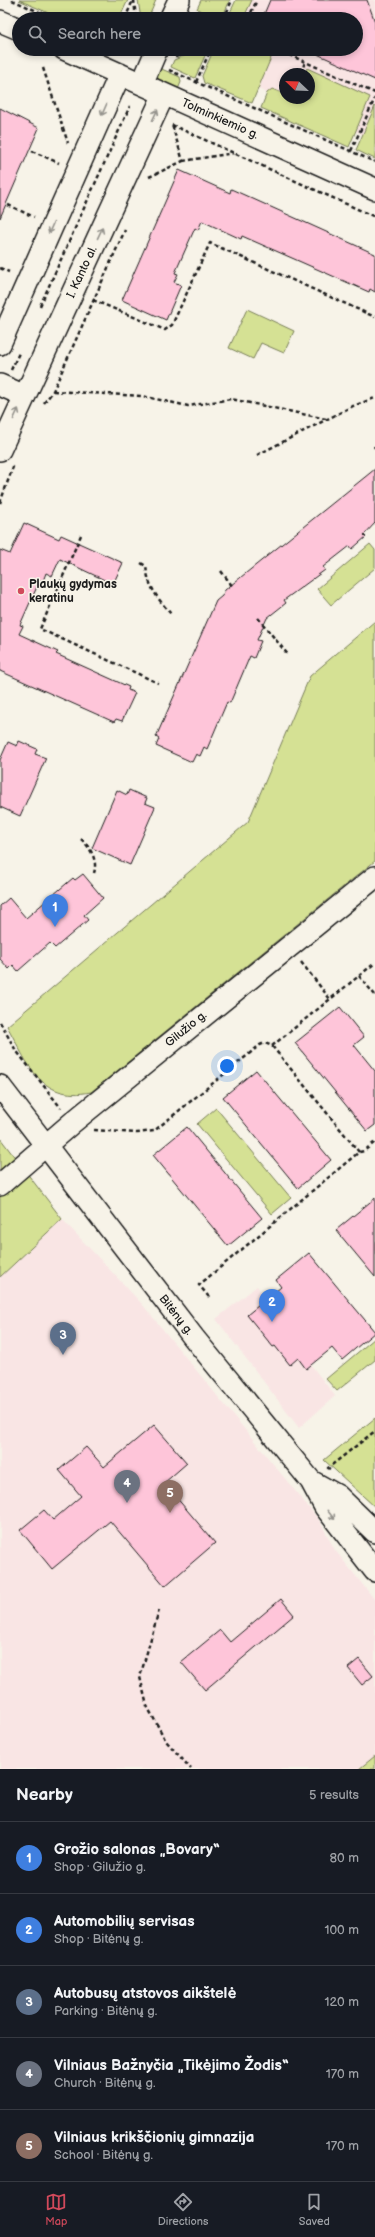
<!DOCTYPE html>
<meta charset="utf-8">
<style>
:root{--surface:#171b24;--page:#242831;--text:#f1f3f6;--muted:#9ea1a6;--line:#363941;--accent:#d1495b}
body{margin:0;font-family:"Balsamiq Sans",sans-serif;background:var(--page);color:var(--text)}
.compass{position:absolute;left:279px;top:68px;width:36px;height:36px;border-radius:50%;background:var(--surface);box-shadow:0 2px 6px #0003;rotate:293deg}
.you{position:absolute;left:227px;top:1066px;width:14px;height:14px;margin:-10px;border:3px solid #fff;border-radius:50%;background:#1a73e8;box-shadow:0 0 0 6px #1a73e833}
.badge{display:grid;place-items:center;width:26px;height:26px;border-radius:50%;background:var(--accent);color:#fff;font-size:13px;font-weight:700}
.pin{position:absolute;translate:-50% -33px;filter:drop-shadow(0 1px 2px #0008)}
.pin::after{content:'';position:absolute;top:21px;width:14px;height:12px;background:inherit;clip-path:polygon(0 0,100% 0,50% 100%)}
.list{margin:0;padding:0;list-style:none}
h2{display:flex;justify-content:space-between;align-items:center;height:52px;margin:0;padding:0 16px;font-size:17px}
h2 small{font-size:13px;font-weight:400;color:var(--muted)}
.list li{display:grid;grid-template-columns:26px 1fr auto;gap:12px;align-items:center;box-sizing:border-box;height:72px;padding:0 16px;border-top:1px solid var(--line)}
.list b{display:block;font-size:15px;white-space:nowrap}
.list p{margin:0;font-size:13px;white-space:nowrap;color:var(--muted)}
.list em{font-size:13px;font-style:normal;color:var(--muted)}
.icon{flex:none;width:22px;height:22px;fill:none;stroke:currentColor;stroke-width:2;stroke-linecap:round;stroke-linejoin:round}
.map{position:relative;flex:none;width:375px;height:1769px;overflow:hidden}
.search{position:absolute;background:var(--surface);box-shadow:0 2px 6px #0003;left:12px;right:12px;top:12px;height:44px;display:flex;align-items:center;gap:10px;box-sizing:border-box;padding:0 14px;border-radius:22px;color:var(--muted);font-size:15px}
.sheet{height:412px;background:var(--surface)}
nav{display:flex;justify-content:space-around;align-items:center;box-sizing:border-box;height:56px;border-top:1px solid var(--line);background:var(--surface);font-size:11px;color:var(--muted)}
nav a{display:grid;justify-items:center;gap:2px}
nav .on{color:var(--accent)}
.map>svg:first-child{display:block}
.built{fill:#f9e5e4;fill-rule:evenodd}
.green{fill:#d5e194;stroke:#787e58}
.building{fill:#fec5d9;stroke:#1c1c1c}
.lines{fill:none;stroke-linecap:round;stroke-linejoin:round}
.street-casing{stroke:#1c1c1c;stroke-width:24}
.path{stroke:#1c1c1c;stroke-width:2.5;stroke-dasharray:4 3;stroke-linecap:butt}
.street{stroke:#f7f3e8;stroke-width:21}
.oneway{stroke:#94928c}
.poi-dot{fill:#d1495b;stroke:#f7f3e8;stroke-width:1.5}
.labels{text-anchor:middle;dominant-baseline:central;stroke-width:3;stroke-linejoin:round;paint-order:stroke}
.street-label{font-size:12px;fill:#1c1c1c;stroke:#f7f3e8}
.poi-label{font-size:12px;font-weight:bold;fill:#1c1c1c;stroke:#f7f3e8;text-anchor:start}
</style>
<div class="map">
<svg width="375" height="1769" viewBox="0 0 375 1769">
<rect width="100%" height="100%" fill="#f7f3e8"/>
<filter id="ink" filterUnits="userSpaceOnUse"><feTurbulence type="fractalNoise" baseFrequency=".025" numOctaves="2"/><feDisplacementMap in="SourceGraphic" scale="8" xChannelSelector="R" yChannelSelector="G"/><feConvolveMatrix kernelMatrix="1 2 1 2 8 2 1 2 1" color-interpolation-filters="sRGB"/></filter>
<g filter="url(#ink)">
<path class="built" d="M236,0H375V140L208,67L216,49H356V19H227ZM285,74H309V98H285Z
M62,1219L142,1304L319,1520L335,1550L375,1600V1756L359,1769H0V1277Z
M257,1286L311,1365L335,1396L299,1428L216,1319Z"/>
<path class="green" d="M19,0H128L119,19H62Z
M138,0H156L148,19H141Z
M201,0H230L223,16L218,18L197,9Z
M236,0H252L243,19H227Z
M201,49H208L195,78L171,67L174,60Z
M214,49H263L273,53L252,103L204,83L202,76Z
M157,67L180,77L181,82L177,92C165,86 154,82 157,67Z
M307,68L370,97L349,147L261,108L267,93L272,89L285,94V98H309V74H305Z
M375,106V159L356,150Z
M247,309L294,331L284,353L261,343L253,359L229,348Z
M370,544L375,550V568L331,605L317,589Z
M375,621V861L91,1092C39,1102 28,1063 7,1026L248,822L310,676Z
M216,1108L291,1198L272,1214L197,1124Z
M0,1138L62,1219L0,1277Z
M375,1338V1360L337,1391L326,1379Z
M375,1418V1507L324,1460Z
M375,1756V1769H359Z"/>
<path class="building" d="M270,0H367L375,22V80L306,49H356V19H262Z
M0,108L39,128L0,218Z
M179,170L230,193L231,189L375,254V292L370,289L369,292L242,236L241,239L202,221L198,230L195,228L175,273L178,274L174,282L181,285L166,320L122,300Z
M375,469V523L364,535L366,537L352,549L350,546L323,567L325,570L284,600L286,603L267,618L257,640L261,641L254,658L250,656L230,703L227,702L207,749L204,747L200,756L196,754L192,762L156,746L159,739L156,737L216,601L222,596L225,590Z
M24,523L59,539L61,535L123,563L113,584L60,559L52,576L46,573L43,581L40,580L20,625L23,626L19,634L58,652L56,654L129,687L128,690L135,693L122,721L116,719L114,722L0,671V550L10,554Z
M19,741L37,749L35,754L46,758L20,816L0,807V760L8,742L17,746Z
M117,790L127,795L129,790L147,798L145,803L155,807L130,865L92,848Z
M83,874L103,898L84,915L88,920L55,948L50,943L18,971L13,965L9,969L0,959V906L9,898L26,918L73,878L75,880Z
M340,1007L364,1037L354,1045L375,1071V1125L367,1131L295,1043Z
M256,1070L331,1160L298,1188L223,1097Z
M187,1127L262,1218L228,1246L153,1155Z
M375,1198V1277L336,1230Z
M309,1253L375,1332L342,1360L332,1348L306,1369L298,1358L290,1365L275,1346L273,1347L247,1315L281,1287L276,1280Z
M154,1425L187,1463L164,1483L215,1543L165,1586L110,1521L52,1569L20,1530L44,1510L53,1520L81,1496L59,1470L86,1447L104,1467Z
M281,1599L294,1615L205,1690L181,1662L220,1630L230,1642Z
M359,1659L373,1676L362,1685L348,1668Z"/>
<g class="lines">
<g class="street-casing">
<path id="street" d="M170,19L179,0
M0,21L19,29
M64,49L375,189
M142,84L157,49
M0,344L120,74
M0,385L25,396
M0,450L164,94
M0,1086L194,1338L311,1481L325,1507L375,1571
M0,1185L73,1122L375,877
M311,1481L338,1496L375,1532"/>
</g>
<path class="path" d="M12,0L55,19
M134,0L136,19
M193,13L208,19
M125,19L133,0
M224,19L232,0
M248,19L257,0
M122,49L135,54
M276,49L375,93
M175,57L195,49
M43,68L68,143
M169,70L375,162
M301,73L305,62
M196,82L211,49
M172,125L375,217
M32,151L59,163
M351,151L375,98
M183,161L234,153
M149,177L183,161L172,125
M8,205L34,217
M0,268L9,272
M93,300L165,330L172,325L210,243L375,317
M40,306L130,106
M11,370L19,353
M53,391L142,396L188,406L231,399L326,419
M44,403L53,391L125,230
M374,446L375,448
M257,455L353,406L375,398
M0,503L14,464
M81,535L40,629L158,683
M141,563L146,566C148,587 158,599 171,614
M221,571L233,587
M258,618L289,656
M81,839C90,847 98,860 94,873
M301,962L330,999
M359,976L375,995
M0,1022L15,1049L61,1108
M272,1046L375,963
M94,1130L137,1133L154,1131L260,1045L265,1043L272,1046L359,1152
M209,1297L199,1285L359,1152L364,1151L375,1142
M330,1469L328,1468L375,1431
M159,1610L140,1677L147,1706L166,1741L191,1769"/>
<use href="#street" class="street"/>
</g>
<defs><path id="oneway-shaft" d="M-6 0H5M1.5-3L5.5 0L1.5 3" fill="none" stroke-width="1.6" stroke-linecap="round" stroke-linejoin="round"/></defs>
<g class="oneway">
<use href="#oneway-shaft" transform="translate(104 110) rotate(114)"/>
<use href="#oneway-shaft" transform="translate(155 115) rotate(-65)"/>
<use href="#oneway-shaft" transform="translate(51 228) rotate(114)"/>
<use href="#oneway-shaft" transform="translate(100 233) rotate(-65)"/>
<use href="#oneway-shaft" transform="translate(16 414) rotate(-65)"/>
<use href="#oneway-shaft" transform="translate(331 1515) rotate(51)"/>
</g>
</g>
<circle class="poi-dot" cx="21" cy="591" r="4"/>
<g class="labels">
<g class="street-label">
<text transform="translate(220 119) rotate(24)">Tolminkiemio g.</text>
<text transform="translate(82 272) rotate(-65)">I. Kanto al.</text>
<text transform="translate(186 1029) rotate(-39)">Gilužio g.</text>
<text transform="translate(176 1315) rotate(52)">Bitėnų g.</text>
</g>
<g class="poi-label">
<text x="29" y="584">Plaukų gydymas<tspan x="29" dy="14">keratinu</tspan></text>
</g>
</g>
</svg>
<svg class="compass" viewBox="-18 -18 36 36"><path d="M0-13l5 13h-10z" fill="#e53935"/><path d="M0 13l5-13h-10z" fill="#9ea1a6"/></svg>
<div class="you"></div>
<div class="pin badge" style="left:55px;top:927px;background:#3f7fe0">1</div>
<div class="pin badge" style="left:272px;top:1322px;background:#3f7fe0">2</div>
<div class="pin badge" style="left:63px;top:1355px;background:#5c6f8a">3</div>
<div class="pin badge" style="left:127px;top:1503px;background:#6b7280">4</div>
<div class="pin badge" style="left:170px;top:1513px;background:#8d6e63">5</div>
<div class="search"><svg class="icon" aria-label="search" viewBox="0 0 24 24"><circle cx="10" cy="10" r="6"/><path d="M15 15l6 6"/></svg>Search here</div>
</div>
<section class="sheet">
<h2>Nearby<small>5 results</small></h2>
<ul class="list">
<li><span class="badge" style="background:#3f7fe0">1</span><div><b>Grožio salonas „Bovary“</b><p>Shop · Gilužio g.</p></div><em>80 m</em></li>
<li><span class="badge" style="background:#3f7fe0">2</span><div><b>Automobilių servisas</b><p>Shop · Bitėnų g.</p></div><em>100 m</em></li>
<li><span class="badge" style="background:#5c6f8a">3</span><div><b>Autobusų atstovos aikštelė</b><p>Parking · Bitėnų g.</p></div><em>120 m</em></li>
<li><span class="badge" style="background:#6b7280">4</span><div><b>Vilniaus Bažnyčia „Tikėjimo Žodis“</b><p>Church · Bitėnų g.</p></div><em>170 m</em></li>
<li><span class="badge" style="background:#8d6e63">5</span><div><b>Vilniaus krikščionių gimnazija</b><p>School · Bitėnų g.</p></div><em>170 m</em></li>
</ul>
</section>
<nav>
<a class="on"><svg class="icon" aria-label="map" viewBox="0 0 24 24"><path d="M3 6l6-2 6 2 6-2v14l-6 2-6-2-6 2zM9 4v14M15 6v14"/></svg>Map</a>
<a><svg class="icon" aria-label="directions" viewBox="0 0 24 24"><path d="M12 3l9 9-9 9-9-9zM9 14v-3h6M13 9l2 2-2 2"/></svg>Directions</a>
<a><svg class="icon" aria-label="saved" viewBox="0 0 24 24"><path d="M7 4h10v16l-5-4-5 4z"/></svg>Saved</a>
</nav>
